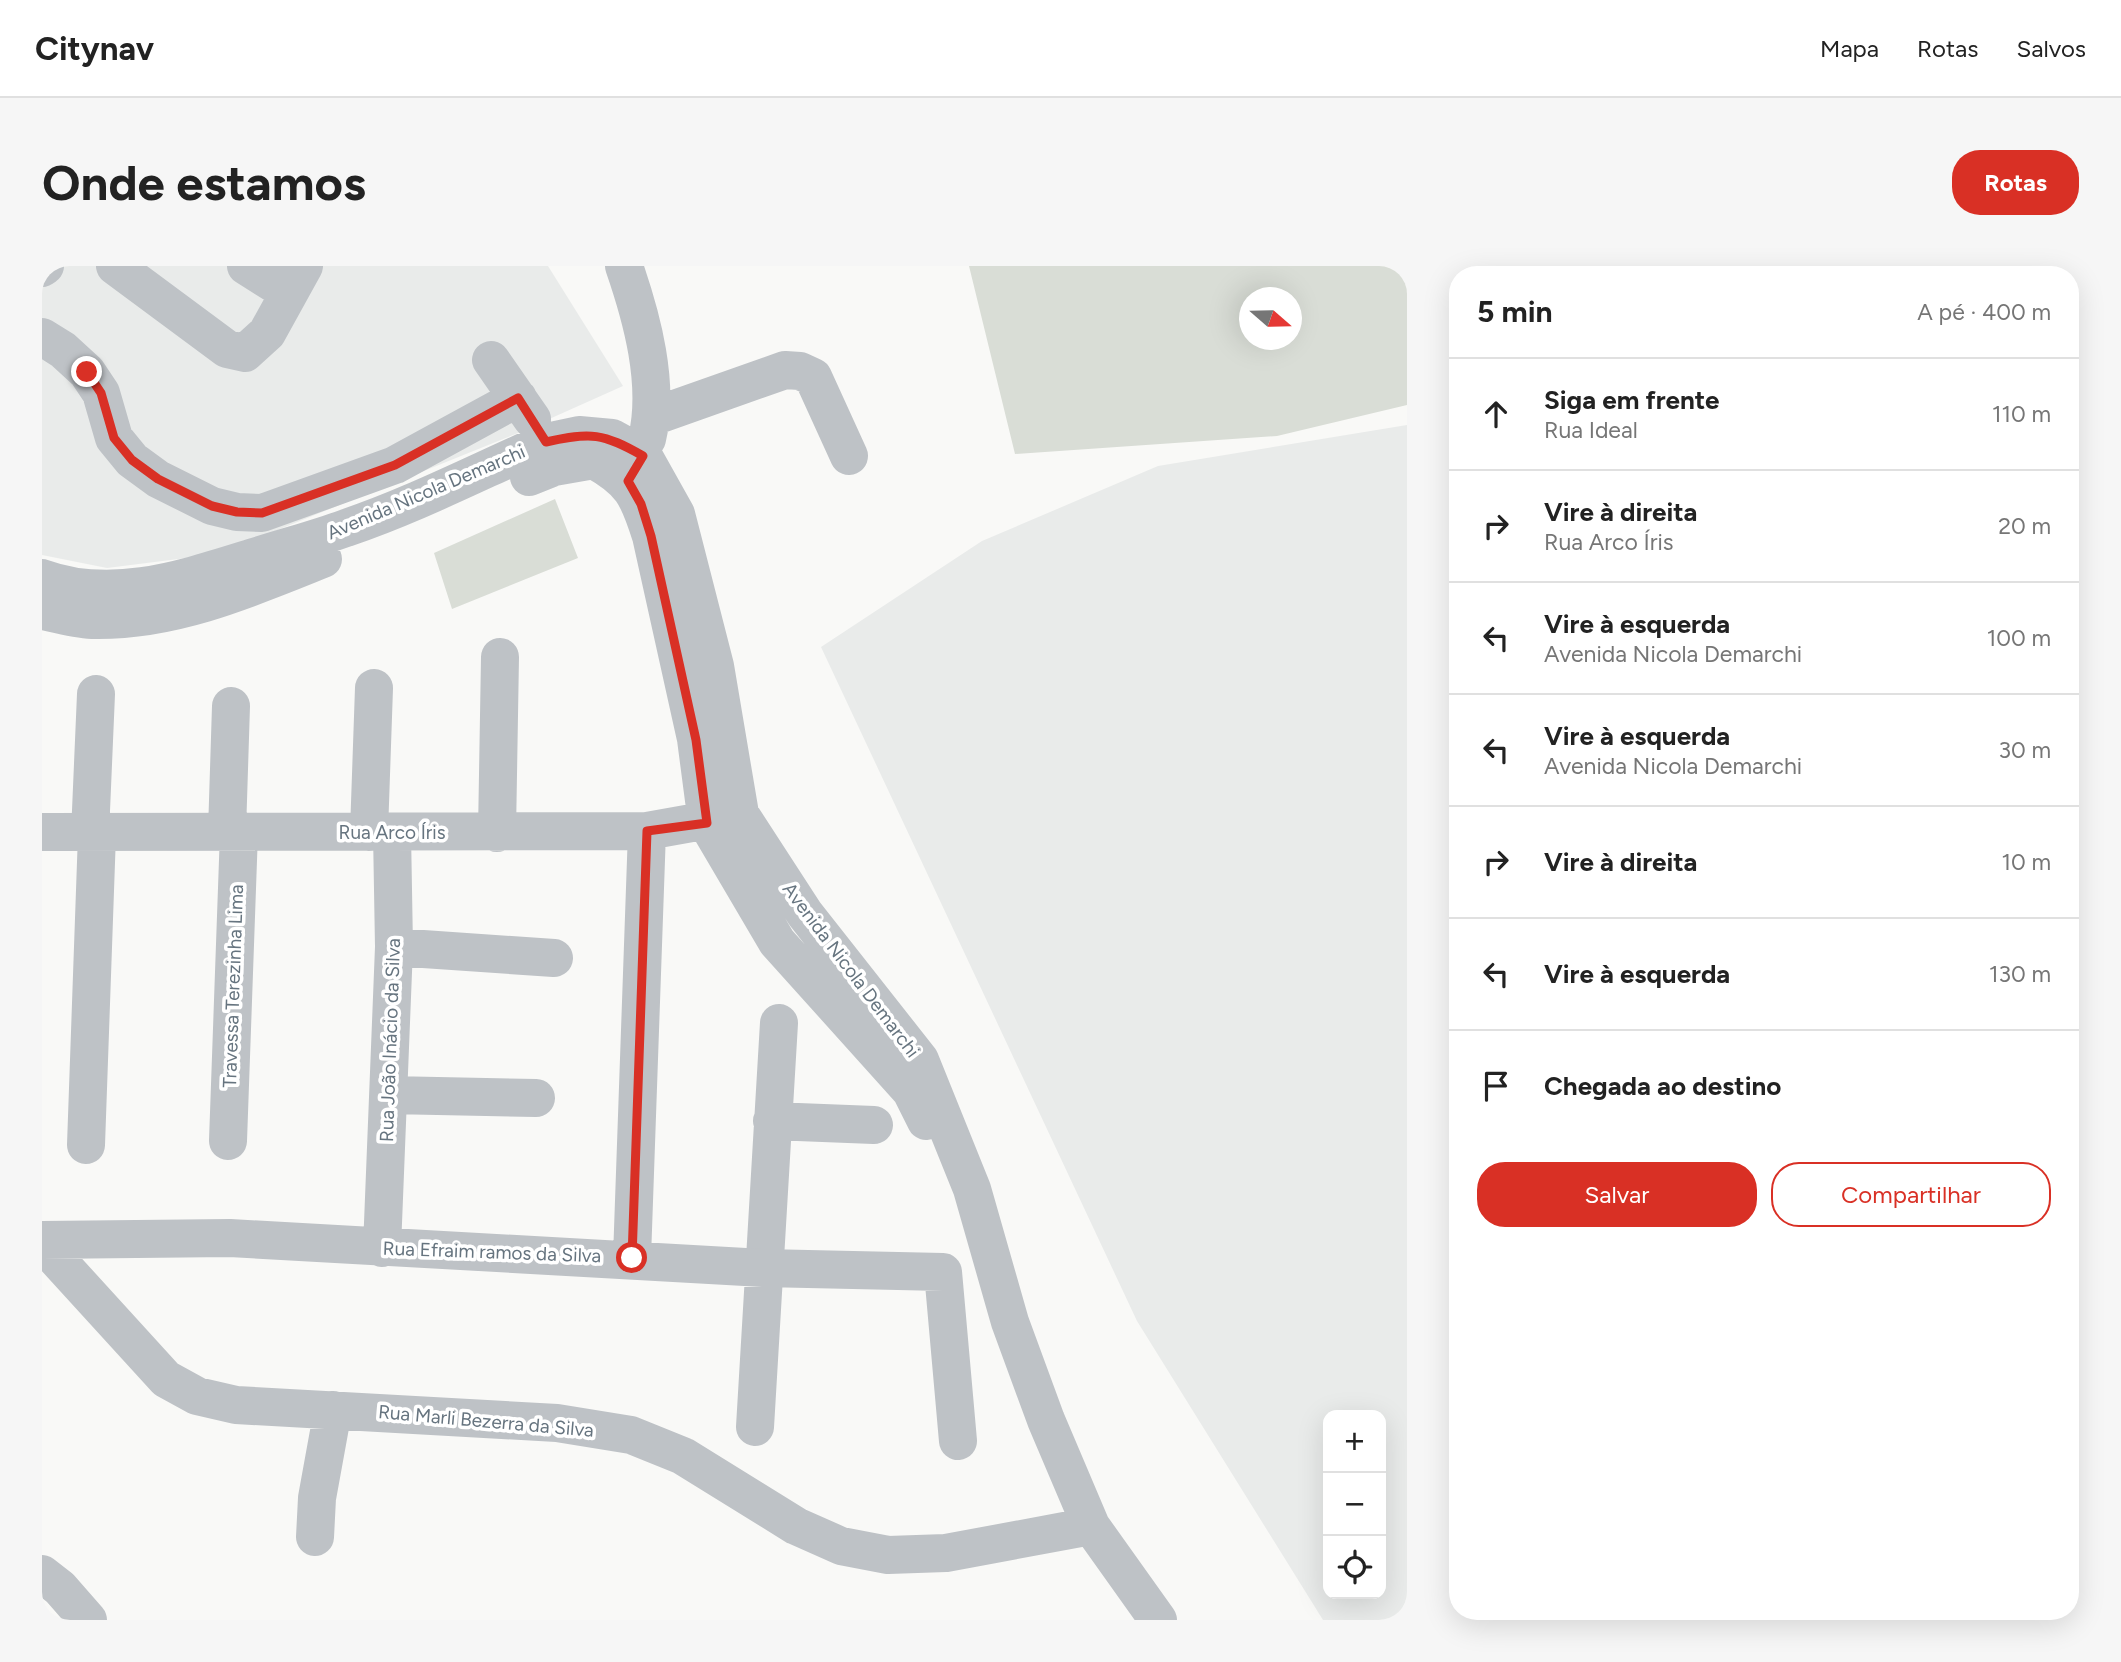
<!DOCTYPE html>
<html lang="pt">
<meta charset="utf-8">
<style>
:root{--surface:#fff;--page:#f6f6f6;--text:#222;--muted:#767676;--line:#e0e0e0;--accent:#d93025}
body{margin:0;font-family:Figtree,sans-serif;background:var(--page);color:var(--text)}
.controls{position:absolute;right:21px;bottom:21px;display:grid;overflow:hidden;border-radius:14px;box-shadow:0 7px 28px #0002}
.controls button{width:63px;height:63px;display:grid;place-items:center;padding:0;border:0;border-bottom:2px solid var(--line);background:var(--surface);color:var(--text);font:35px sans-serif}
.compass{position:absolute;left:1197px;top:21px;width:63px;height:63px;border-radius:50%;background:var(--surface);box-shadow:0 7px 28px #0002;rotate:110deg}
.stop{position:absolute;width:21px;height:21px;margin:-16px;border:5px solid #d93025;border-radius:50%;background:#fff}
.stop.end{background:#d93025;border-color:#fff;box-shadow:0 2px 7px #0008}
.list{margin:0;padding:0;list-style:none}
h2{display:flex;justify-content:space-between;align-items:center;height:91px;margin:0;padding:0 28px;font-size:30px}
h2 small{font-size:23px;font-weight:400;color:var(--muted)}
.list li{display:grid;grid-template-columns:46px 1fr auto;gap:21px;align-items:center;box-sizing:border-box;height:112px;padding:0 28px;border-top:2px solid var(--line)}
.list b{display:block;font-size:26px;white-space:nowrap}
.list p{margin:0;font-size:23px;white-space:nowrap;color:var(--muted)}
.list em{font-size:23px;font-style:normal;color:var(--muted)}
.actions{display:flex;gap:14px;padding:21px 28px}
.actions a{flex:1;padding:16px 0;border:2px solid var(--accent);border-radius:28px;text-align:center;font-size:24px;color:var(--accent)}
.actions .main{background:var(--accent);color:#fff}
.icon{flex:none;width:38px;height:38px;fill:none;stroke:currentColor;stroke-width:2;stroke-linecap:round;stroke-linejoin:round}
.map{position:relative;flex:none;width:1365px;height:1354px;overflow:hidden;border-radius:28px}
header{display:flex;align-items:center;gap:42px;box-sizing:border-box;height:98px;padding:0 35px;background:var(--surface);border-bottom:2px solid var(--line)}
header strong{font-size:33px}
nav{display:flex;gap:38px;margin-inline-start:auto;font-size:24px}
.intro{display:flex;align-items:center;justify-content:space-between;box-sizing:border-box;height:168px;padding:0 42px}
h1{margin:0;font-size:49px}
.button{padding:18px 32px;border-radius:28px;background:var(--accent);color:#fff;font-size:24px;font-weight:700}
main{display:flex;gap:42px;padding:0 42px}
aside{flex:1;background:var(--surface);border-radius:28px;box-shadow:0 7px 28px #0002}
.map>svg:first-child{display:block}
.built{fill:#e9ebea;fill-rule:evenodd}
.green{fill:#d9ddd6;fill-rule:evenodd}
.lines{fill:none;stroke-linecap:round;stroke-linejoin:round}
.minor{stroke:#bec2c6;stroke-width:38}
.route{stroke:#d93025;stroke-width:9}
.labels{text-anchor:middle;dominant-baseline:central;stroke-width:7;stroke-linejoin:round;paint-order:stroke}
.street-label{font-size:19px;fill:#66747f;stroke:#fff}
</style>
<header>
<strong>Citynav</strong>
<nav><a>Mapa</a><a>Rotas</a><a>Salvos</a></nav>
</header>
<div class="intro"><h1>Onde estamos</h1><a class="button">Rotas</a></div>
<main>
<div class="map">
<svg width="1365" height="1354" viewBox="0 0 1365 1354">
<rect width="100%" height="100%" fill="#f9f9f7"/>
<path class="built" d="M0,0H506L581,120L476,167L176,288L65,302L0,289Z
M1365,159V1354H1281L1095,1055L779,381L940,275L1116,200ZM1286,1149H1339V1328H1286Z"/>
<path class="green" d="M927,0H1365V139L1235,170L973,188ZM1208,32H1250V74H1208Z
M513,233L536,292L410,343L392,287Z"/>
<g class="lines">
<path class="minor" d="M73,0L185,83L203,87L225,67L262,0
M204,0L247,27
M582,0C600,52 618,118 605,173
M0,2L3,0
M0,71L21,84L45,106L59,127L72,172L90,194L116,213L170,240L195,246L220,247L353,199L476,132
M449,94L490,153
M610,151L743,104L758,105L771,111L807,190
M487,211L512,201L552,194C590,215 596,229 609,270L654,473L665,557L735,676L869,825L884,855
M0,312C71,338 144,312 212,291C243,281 274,273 304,262C372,239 438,205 504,176L537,169L570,172L601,189L634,248L673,400L698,548L763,648L878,794L930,923L968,1056L1004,1154L1049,1260L1116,1354
M0,345C17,348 36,354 53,354C133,355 209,322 281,293
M0,566L605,565L689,550
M185,566L189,440
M327,566L332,422
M455,567L458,391
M48,568L54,428
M352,681L512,692
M347,829L494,832
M730,855L832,859
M186,875L197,566
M44,879L55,568
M0,974L188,972L721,1002L901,1006L916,1175
M0,977L124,1113L155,1130L194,1139L515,1157L589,1169L641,1190L754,1260L799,1280L846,1289L904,1287L1049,1260
M340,982L352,681L350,566
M590,992L605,565
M713,1161L737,757
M273,1271L275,1232L291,1144
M0,1308L18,1322L46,1354"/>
</g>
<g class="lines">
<path class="route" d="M45,106L59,127L72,172L90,194L116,213L170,240L195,246L220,247L353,199L476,132L504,176C549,166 561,167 601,190L586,215L599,238L609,270L654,474L665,557L605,565L590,992"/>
</g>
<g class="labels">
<g class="street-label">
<text transform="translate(384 226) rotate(-23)">Avenida Nicola Demarchi</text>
<text x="350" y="566">Rua Arco Íris</text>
<text transform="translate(809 704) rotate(53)">Avenida Nicola Demarchi</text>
<text transform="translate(191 720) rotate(-88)">Travessa Terezinha Lima</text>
<text transform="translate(348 774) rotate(-88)">Rua João Inácio da Silva</text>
<text transform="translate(450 986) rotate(2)">Rua Efraim ramos da Silva</text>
<text transform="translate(444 1155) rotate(5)">Rua Marli Bezerra da Silva</text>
</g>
</g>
</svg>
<div class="controls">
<button>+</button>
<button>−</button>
<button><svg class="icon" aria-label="locate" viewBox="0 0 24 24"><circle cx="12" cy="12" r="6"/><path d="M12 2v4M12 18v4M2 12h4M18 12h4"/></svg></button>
</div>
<svg class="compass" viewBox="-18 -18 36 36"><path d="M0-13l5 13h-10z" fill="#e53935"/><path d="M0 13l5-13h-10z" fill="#767676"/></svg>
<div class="stop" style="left:590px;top:992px"></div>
<div class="stop end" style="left:45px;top:106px"></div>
</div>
<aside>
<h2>5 min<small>A pé · 400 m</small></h2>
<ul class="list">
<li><svg class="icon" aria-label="ahead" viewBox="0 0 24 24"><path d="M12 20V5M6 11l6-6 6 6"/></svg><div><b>Siga em frente</b><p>Rua Ideal</p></div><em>110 m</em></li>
<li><svg class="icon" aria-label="right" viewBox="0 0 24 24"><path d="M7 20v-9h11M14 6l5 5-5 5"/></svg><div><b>Vire à direita</b><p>Rua Arco Íris</p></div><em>20 m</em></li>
<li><svg class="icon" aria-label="left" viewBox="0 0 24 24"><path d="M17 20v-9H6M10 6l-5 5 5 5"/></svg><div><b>Vire à esquerda</b><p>Avenida Nicola Demarchi</p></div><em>100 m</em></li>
<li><svg class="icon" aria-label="left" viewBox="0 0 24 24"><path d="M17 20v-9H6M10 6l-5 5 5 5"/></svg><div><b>Vire à esquerda</b><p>Avenida Nicola Demarchi</p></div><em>30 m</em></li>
<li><svg class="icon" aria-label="right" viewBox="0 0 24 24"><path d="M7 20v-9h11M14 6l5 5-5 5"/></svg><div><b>Vire à direita</b></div><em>10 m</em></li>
<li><svg class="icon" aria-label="left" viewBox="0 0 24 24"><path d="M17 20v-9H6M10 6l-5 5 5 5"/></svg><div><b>Vire à esquerda</b></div><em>130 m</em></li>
<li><svg class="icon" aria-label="arrive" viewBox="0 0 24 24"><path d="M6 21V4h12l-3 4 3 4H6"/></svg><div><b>Chegada ao destino</b></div></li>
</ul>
<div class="actions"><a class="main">Salvar</a><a>Compartilhar</a></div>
</aside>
</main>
